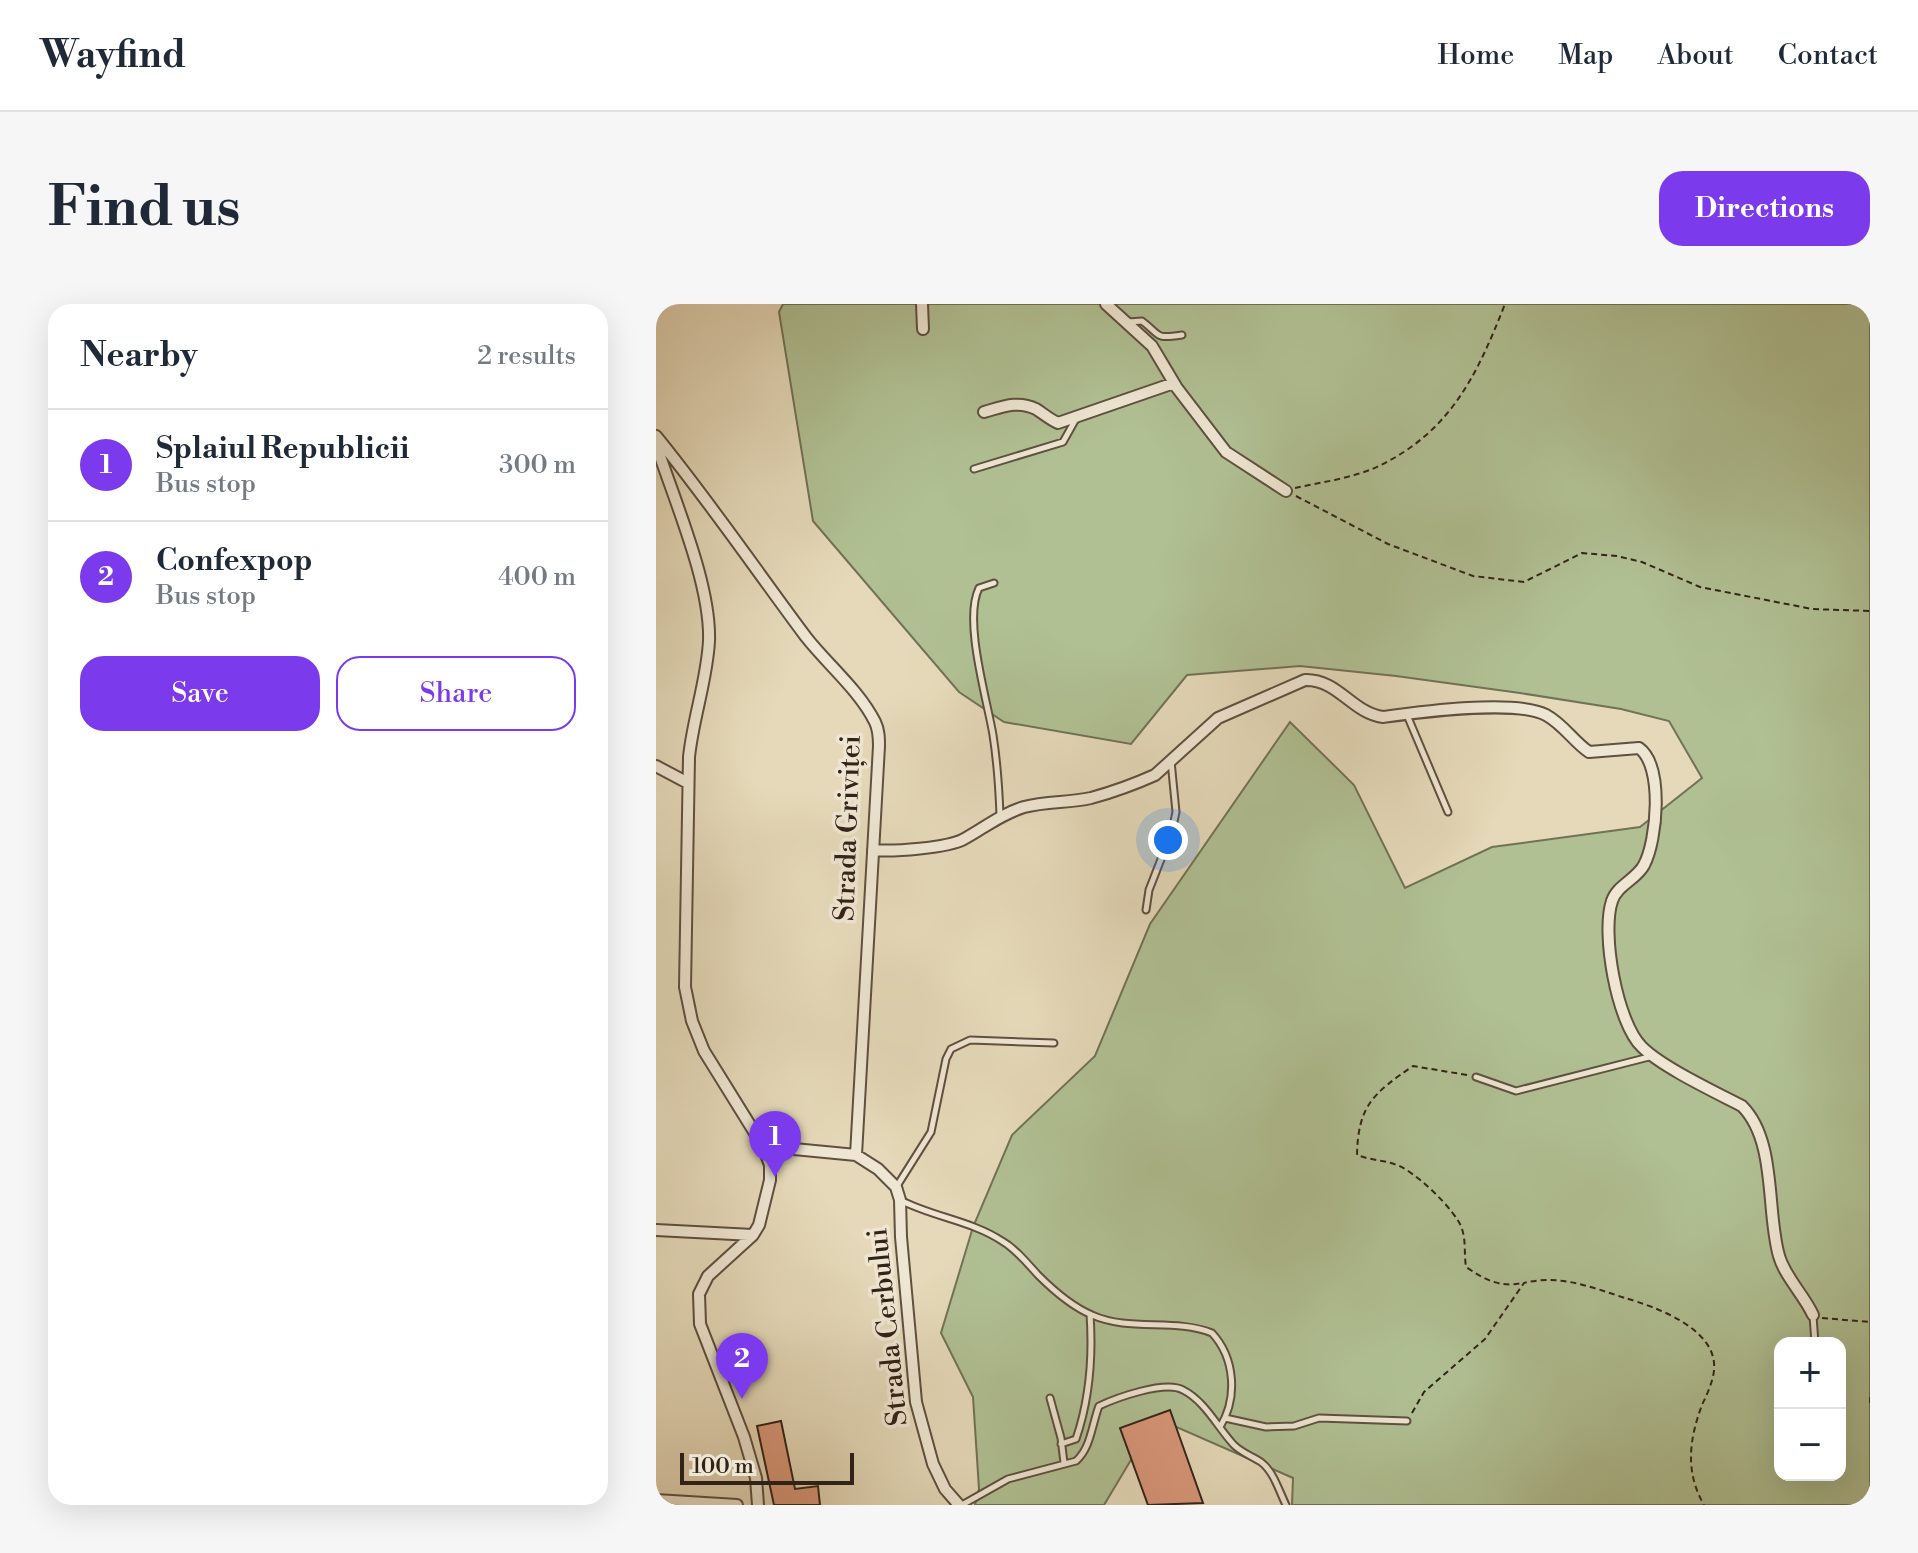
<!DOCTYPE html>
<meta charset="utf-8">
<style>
:root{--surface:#fff;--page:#f6f6f7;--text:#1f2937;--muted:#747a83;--line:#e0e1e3;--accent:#7c3aed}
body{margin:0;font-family:"Libre Bodoni",serif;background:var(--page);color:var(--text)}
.controls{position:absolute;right:24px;bottom:24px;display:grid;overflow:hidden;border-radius:16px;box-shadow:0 8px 32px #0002}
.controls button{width:72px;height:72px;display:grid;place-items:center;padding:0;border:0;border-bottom:2px solid var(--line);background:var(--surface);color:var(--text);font:40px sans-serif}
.scale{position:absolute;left:24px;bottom:20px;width:174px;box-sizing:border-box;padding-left:8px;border:4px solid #322318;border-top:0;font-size:22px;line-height:28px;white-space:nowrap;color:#322318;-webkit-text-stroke:6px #eee6d2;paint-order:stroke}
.you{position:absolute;left:512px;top:536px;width:28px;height:28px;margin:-20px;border:6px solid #fff;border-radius:50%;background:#1a73e8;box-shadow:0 0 0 12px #1a73e833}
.badge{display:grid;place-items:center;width:52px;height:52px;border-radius:50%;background:var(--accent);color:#fff;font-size:26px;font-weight:700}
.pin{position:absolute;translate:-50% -66px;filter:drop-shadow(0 2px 4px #0008)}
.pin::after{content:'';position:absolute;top:42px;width:28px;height:24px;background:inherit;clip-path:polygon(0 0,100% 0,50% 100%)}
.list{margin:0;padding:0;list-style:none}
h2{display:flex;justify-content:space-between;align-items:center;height:104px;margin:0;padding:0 32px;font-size:34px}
h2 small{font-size:26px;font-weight:400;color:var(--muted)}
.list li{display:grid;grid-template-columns:52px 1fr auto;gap:24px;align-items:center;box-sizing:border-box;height:112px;padding:0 32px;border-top:2px solid var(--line)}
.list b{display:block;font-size:30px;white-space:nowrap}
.list p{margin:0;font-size:26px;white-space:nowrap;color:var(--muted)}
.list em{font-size:26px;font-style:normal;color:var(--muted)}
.actions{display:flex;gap:16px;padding:24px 32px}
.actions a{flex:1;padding:18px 0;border:2px solid var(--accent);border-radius:24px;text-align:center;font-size:28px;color:var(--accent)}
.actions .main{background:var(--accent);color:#fff}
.map{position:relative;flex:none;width:1214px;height:1201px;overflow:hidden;border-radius:24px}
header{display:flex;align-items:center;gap:48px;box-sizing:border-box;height:112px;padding:0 40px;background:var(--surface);border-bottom:2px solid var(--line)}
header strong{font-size:38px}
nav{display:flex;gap:44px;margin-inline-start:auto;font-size:28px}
.intro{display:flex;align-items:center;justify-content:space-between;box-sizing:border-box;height:192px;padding:0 48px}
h1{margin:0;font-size:56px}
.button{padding:20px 36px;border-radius:24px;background:var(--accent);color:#fff;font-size:28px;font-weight:700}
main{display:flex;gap:48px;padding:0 48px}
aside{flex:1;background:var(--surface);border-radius:24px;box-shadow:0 8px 32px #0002}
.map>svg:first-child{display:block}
.green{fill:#b0c093;stroke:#717256;stroke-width:2;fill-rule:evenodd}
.building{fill:#d9977a;stroke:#322318;stroke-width:2}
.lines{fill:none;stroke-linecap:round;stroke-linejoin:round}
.service-casing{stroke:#5f5040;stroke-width:9}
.minor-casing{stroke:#5f5040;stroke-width:14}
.path{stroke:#322318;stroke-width:2;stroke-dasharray:6 4;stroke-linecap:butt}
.service{stroke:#eee6d2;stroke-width:5}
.minor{stroke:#eee6d2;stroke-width:10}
.labels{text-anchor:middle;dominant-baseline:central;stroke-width:7;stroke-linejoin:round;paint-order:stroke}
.street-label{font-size:28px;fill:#322318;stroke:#eee6d2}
</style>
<header>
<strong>Wayfind</strong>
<nav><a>Home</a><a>Map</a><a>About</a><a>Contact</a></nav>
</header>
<div class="intro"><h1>Find us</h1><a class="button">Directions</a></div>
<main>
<aside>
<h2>Nearby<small>2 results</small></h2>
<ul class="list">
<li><span class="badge">1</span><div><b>Splaiul Republicii</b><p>Bus stop</p></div><em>300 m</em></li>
<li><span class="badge">2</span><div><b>Confexpop</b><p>Bus stop</p></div><em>400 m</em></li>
</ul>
<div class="actions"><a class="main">Save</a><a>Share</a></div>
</aside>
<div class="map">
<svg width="1214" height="1201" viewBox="0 0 1214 1201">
<rect width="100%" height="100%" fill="#e5d9b9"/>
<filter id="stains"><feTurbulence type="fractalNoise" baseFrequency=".0025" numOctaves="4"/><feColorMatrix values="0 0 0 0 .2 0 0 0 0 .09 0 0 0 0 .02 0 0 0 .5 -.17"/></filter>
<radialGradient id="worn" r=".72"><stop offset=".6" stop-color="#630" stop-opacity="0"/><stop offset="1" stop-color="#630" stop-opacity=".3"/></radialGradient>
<path class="green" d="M127,0H1214V1201H636L637,1174L500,1114L448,1201H319L323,1185L317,1093L285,1029L317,923L356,831L439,752L494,620L634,418L698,481L749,584L836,543L984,523L1046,474L1013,417L965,405L864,389L740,372L644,362L531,371L475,440L348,418L303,388L157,217L123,8ZM1124,1039H1184V1171H1124Z"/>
<path class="building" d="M514,1106L547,1199L492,1201L464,1124Z
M125,1117L139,1185L162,1182L164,1201H118L101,1122Z"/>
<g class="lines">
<g class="service-casing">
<path id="service" d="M472,18L486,17C506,32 497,35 526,31
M318,165L407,138L421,113
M338,279L323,284C307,316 331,395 337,431C341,457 343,484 344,511
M751,411L792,508
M490,606L493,586L516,527L520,508L515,457
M820,773L860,787L997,752
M241,882L275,828L290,755L295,745L314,736L398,739
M244,896C277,913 316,917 346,937C360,945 371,959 382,971C396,985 417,1003 436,1011C474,1028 518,1014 556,1029C579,1054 582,1094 564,1123
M1157,1012L1159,1039
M394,1094L405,1134L408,1159
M569,1114L610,1123L638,1122L663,1114L751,1117
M405,1140L420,1135C434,1094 437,1053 434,1010
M306,1201L352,1175L420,1157C435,1144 436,1120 443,1102C460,1094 509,1076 527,1086C549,1097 562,1124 578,1141C586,1149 596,1152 605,1158C618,1168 623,1187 630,1201"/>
</g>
<g class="minor-casing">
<path id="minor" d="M266,0L267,25
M450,0L496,42L521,84L570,148L630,187
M328,108C346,103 362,96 380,105C388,110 393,115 402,119L518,79
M0,132C53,197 100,266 150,333C172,361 203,386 219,418C223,426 223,434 223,442L200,851
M0,140C18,196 55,280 53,337C51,376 37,414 33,453L29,683L36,717L48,747L107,842L114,861V876L103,921L97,931L52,972L43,990L44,1020L88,1133L100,1174L102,1201
M0,462L32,479
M217,546C236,548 292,544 308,535C328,524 345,510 368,503C390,497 413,499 435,494C457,488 479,480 499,471L562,414L649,376C682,375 696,409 727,413C764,408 859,395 890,411C907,420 918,438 933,448L983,444C1008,462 1001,537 988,561C981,575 961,581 956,597C945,629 961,719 986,743C1006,763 1059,788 1086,802C1121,837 1110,907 1123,952C1129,973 1148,991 1157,1011
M107,842L200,851L222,865L240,883L244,896L245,933L260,1098L277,1160L289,1185L303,1201
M0,926L97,931
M0,1196L81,1201"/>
</g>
<path class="path" d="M639,184C666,178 698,174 723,162C795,127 821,71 849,0
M640,192L732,240L817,272L868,278L926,249L961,252L986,258L1044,283L1156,305L1214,307
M811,771L757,762C718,789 702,801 701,851C714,856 726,856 738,860C756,864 801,907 806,925C810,936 808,951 810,963C828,975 843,984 866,979
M1166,1014L1214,1018
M1214,1093V1102
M756,1109L768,1088L829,1035L868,979C903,970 935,983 969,994C1000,1003 1062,1025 1058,1066C1057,1078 1051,1090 1046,1101C1033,1136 1029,1168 1048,1201"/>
<use href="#service" class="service"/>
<use href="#minor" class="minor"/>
</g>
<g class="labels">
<g class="street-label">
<text transform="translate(192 524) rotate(-88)">Strada Griviței</text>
<text transform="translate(232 1023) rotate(-96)">Strada Cerbului</text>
</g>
</g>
<rect width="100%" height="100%" filter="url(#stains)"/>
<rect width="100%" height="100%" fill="url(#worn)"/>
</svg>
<div class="controls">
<button>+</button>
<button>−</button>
</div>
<div class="scale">100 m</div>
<div class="you"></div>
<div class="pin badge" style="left:119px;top:873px">1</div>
<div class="pin badge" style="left:86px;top:1095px">2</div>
</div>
</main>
